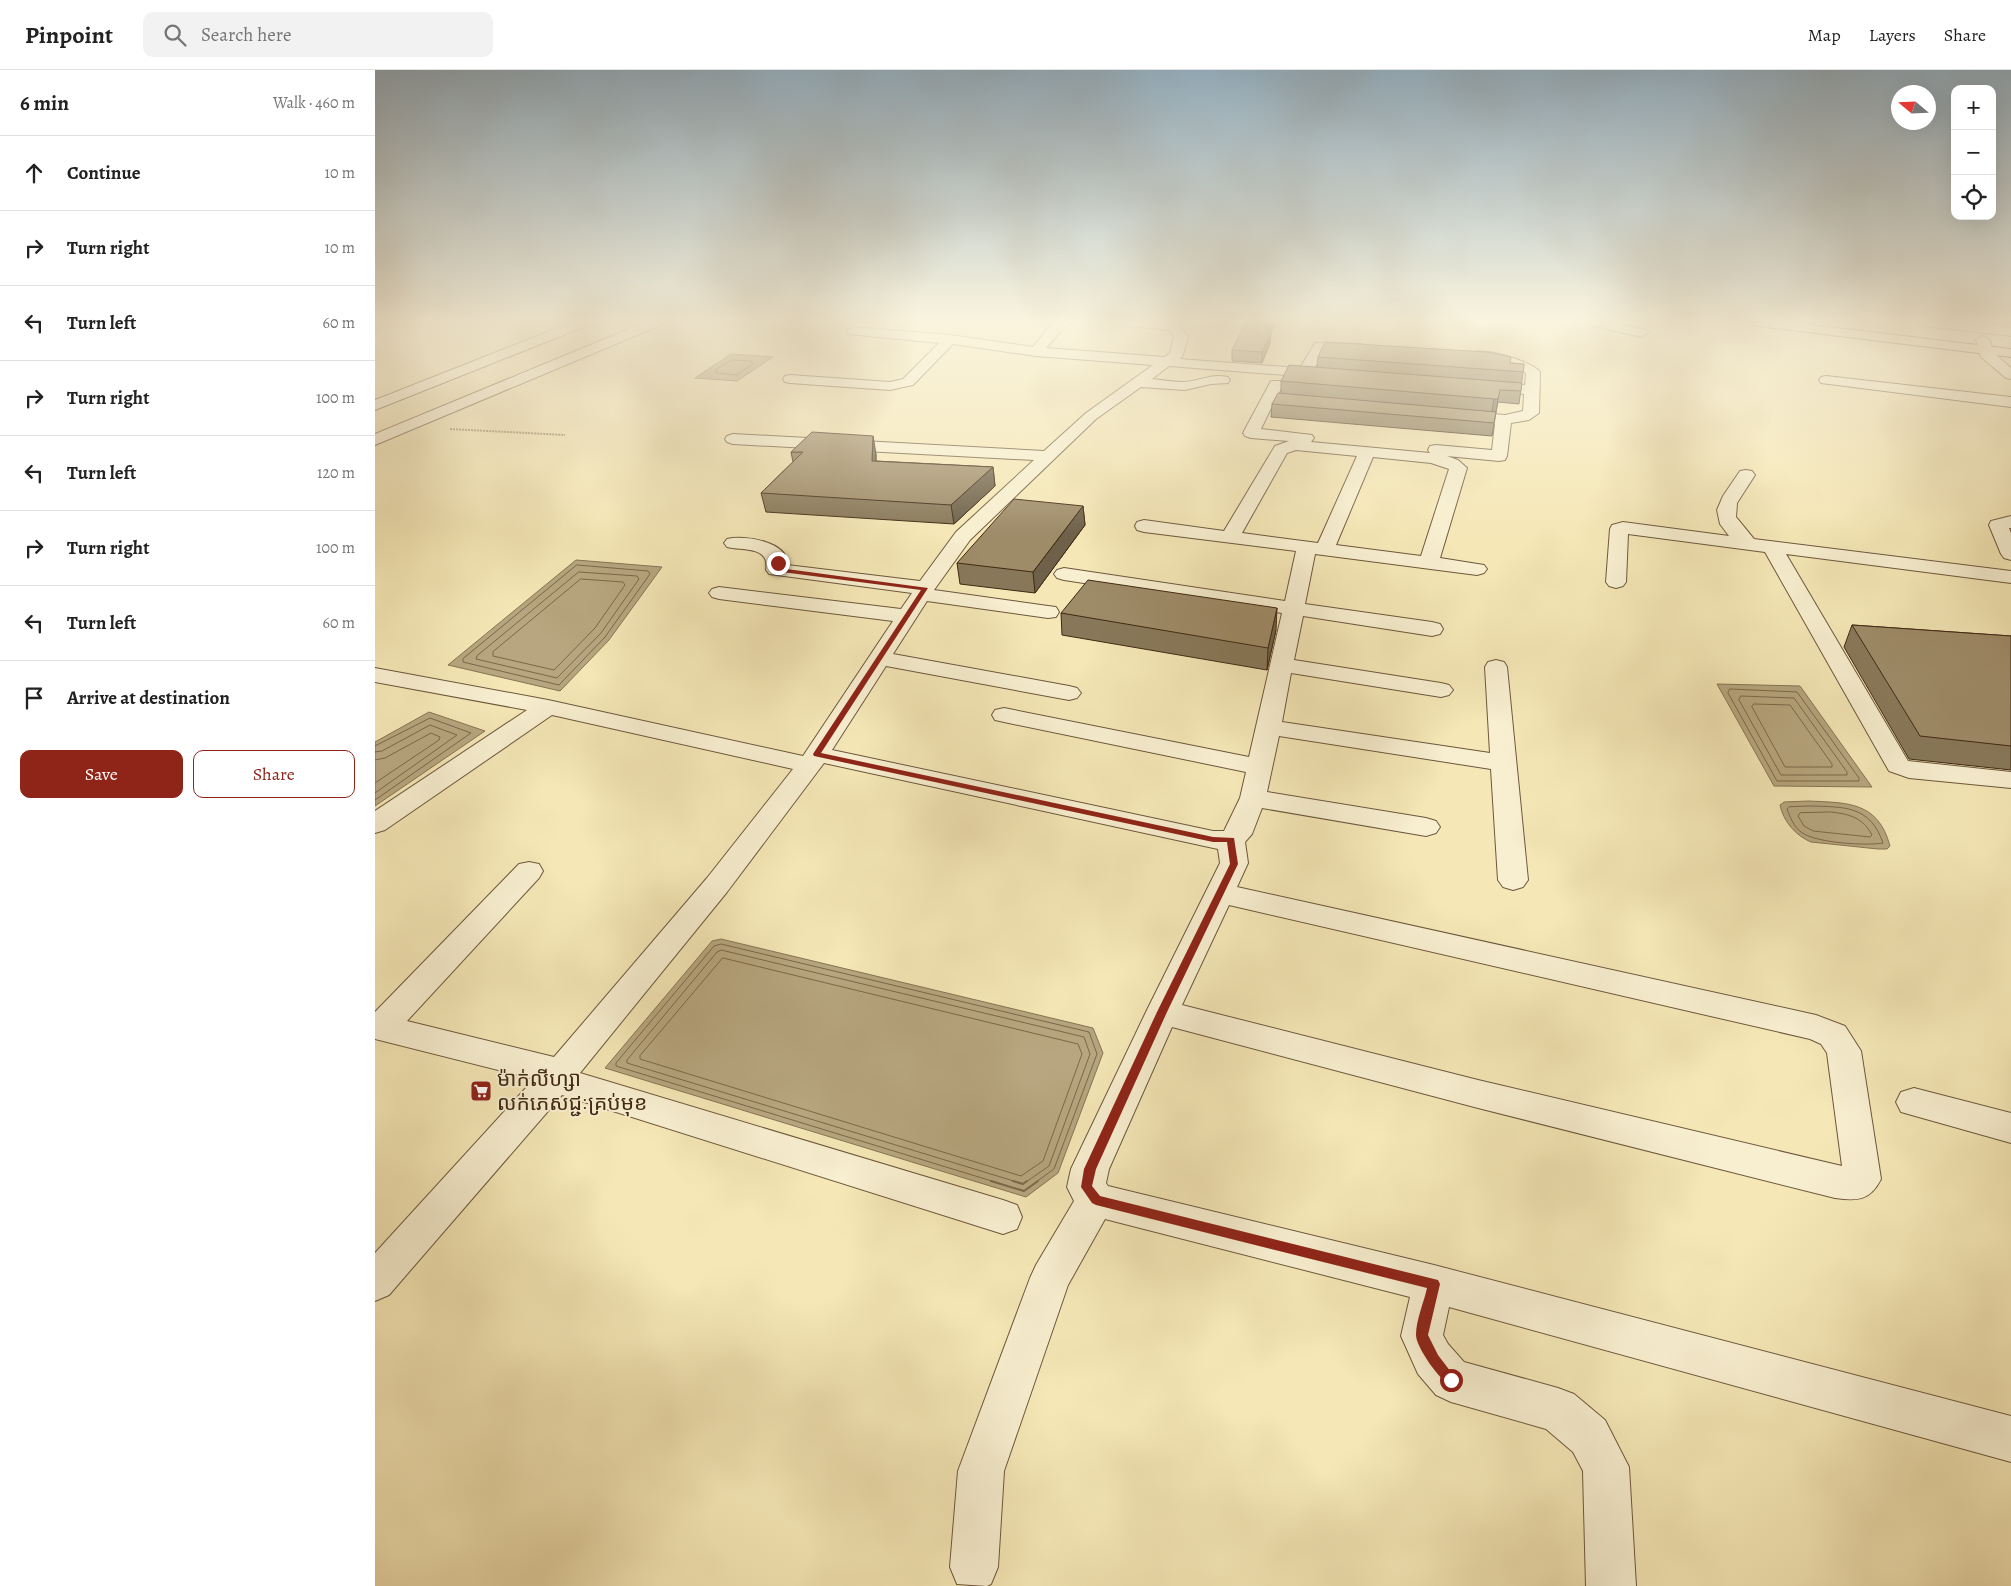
<!DOCTYPE html>
<meta charset="utf-8">
<style>
:root{--surface:#fff;--page:#f2f2f2;--text:#222;--muted:#767676;--line:#e0e0e0;--accent:#8f2418}
body{margin:0;font-family:Alegreya,"Noto Sans Khmer",serif;background:var(--page);color:var(--text)}
.controls{position:absolute;right:15px;top:15px;display:grid;overflow:hidden;border-radius:10px;box-shadow:0 5px 20px #0002}
.controls button{width:45px;height:45px;display:grid;place-items:center;padding:0;border:0;border-bottom:1px solid var(--line);background:var(--surface);color:var(--text);font:25px sans-serif}
.compass{position:absolute;left:1516px;top:15px;width:45px;height:45px;border-radius:50%;background:var(--surface);box-shadow:0 5px 20px #0002;rotate:289deg}
.stop{position:absolute;width:15px;height:15px;margin:-11px;border:4px solid #8f2418;border-radius:50%;background:#fff}
.stop.end{background:#8f2418;border-color:#fff;box-shadow:0 1px 5px #0008}
.list{margin:0;padding:0;list-style:none}
h2{display:flex;justify-content:space-between;align-items:center;height:65px;margin:0;padding:0 20px;font-size:21px}
h2 small{font-size:16px;font-weight:400;color:var(--muted)}
.list li{display:grid;grid-template-columns:32px 1fr auto;gap:15px;align-items:center;box-sizing:border-box;height:75px;padding:0 20px;border-top:1px solid var(--line)}
.list b{display:block;font-size:19px;white-space:nowrap}
.list em{font-size:16px;font-style:normal;color:var(--muted)}
.actions{display:flex;gap:10px;padding:15px 20px}
.actions a{flex:1;padding:11px 0;border:1px solid var(--accent);border-radius:10px;text-align:center;font-size:18px;color:var(--accent)}
.actions .main{background:var(--accent);color:#fff}
.icon{flex:none;width:28px;height:28px;fill:none;stroke:currentColor;stroke-width:2;stroke-linecap:round;stroke-linejoin:round}
.map{position:relative;flex:none;width:1636px;height:1516px;overflow:hidden}
header{display:flex;align-items:center;gap:30px;box-sizing:border-box;height:70px;padding:0 25px;background:var(--surface);border-bottom:1px solid var(--line)}
header strong{font-size:24px}
nav{display:flex;gap:28px;margin-inline-start:auto;font-size:18px}
.search{width:350px;height:45px;background:var(--page);display:flex;align-items:center;gap:12px;box-sizing:border-box;padding:0 18px;border-radius:10px;color:var(--muted);font-size:19px}
main{display:flex}
aside{flex:1;background:var(--surface)}
.map>svg:first-child{display:block}
.water{fill:#b7a67f;stroke:#877454}
.lines{fill:none;stroke-linecap:round;stroke-linejoin:round}
.shore-far1{stroke:#7c6749;stroke-width:1}
.shore{stroke:#7c6749;stroke-width:2}
.minor-casing{stroke:#6d583c;stroke-width:2}
.highway-casing{stroke:#402813;stroke-width:2}
.path{stroke:#402813;stroke-width:2;stroke-dasharray:0.5 1;stroke-linecap:butt}
.minor{fill:#f8efd0;fill-rule:evenodd}
.highway{fill:#f5e7b6;fill-rule:evenodd}
.wall{fill:#887859;stroke:#402813}
.shaded-wall{fill:#6f6149;stroke:#402813}
.building{fill:#9e8b68;stroke:#402813}
.route{fill:#8f2418}
.labels{text-anchor:middle;dominant-baseline:central;stroke-width:4;stroke-linejoin:round;paint-order:stroke}
.near-poi-label{font-size:21px;fill:#402813;stroke:#f8efd0;text-anchor:start}
</style>
<header>
<strong>Pinpoint</strong>
<div class="search"><svg class="icon" aria-label="search" viewBox="0 0 24 24"><circle cx="10" cy="10" r="6"/><path d="M15 15l6 6"/></svg>Search here</div>
<nav><a>Map</a><a>Layers</a><a>Share</a></nav>
</header>
<main>
<aside>
<h2>6 min<small>Walk · 460 m</small></h2>
<ul class="list">
<li><svg class="icon" aria-label="ahead" viewBox="0 0 24 24"><path d="M12 20V5M6 11l6-6 6 6"/></svg><div><b>Continue</b></div><em>10 m</em></li>
<li><svg class="icon" aria-label="right" viewBox="0 0 24 24"><path d="M7 20v-9h11M14 6l5 5-5 5"/></svg><div><b>Turn right</b></div><em>10 m</em></li>
<li><svg class="icon" aria-label="left" viewBox="0 0 24 24"><path d="M17 20v-9H6M10 6l-5 5 5 5"/></svg><div><b>Turn left</b></div><em>60 m</em></li>
<li><svg class="icon" aria-label="right" viewBox="0 0 24 24"><path d="M7 20v-9h11M14 6l5 5-5 5"/></svg><div><b>Turn right</b></div><em>100 m</em></li>
<li><svg class="icon" aria-label="left" viewBox="0 0 24 24"><path d="M17 20v-9H6M10 6l-5 5 5 5"/></svg><div><b>Turn left</b></div><em>120 m</em></li>
<li><svg class="icon" aria-label="right" viewBox="0 0 24 24"><path d="M7 20v-9h11M14 6l5 5-5 5"/></svg><div><b>Turn right</b></div><em>100 m</em></li>
<li><svg class="icon" aria-label="left" viewBox="0 0 24 24"><path d="M17 20v-9H6M10 6l-5 5 5 5"/></svg><div><b>Turn left</b></div><em>60 m</em></li>
<li><svg class="icon" aria-label="arrive" viewBox="0 0 24 24"><path d="M6 21V4h12l-3 4 3 4H6"/></svg><div><b>Arrive at destination</b></div></li>
</ul>
<div class="actions"><a class="main">Save</a><a>Share</a></div>
</aside>
<div class="map">
<svg width="1636" height="1516" viewBox="0 0 1636 1516">
<rect width="100%" height="100%" fill="#f5e7b6"/>
<filter id="stains"><feTurbulence type="fractalNoise" baseFrequency=".004" numOctaves="4"/><feColorMatrix values="0 0 0 0 .2 0 0 0 0 .09 0 0 0 0 .02 0 0 0 .5 -.17"/></filter>
<radialGradient id="worn" r=".72"><stop offset=".6" stop-color="#630" stop-opacity="0"/><stop offset="1" stop-color="#630" stop-opacity=".3"/></radialGradient>
<path class="water" d="M356,284L398,287L362,311L320,308Z
M201,490L287,497L234,570L185,621L73,595Z
M1342,614L1425,616L1497,717L1399,716Z
M54,642L110,661L0,736V672Z
M1434,731C1472,733 1503,731 1515,776L1512,779H1503L1436,772C1421,766 1408,751 1405,735L1409,732Z
M346,869L718,958L728,983L683,1103L651,1127L230,998L337,871Z"/>
<g class="lines">
<path class="shore-far1" d="M357,290L376,291L378,294L361,305L341,303V300Z
M202,495L273,501L275,504L230,567L184,615L88,592V589Z
M204,502L262,506L264,509L226,563L182,608L101,589L102,586Z
M206,509L248,512L250,515L220,558L179,600L118,586V582Z
M1355,619L1422,622L1484,708V711H1402L1353,623Z
M1366,626L1419,628L1472,702V705H1406L1364,630Z
M1379,634L1415,635L1457,694V697H1410L1377,637Z
M0,676L55,648L96,663L0,730
M0,682L7,681L55,655L82,665L0,723
M0,690L10,688L56,663L65,667L64,670L0,713
M1434,736C1469,737 1495,735 1508,773C1491,776 1440,773 1426,762C1419,757 1415,747 1412,739L1414,737Z
M1456,742C1475,744 1488,748 1497,765L1495,767L1438,761L1429,756L1423,746L1425,743Z
M348,888L703,974L707,984L668,1091L646,1106L265,989V986Z
M620,1112L241,996V993L339,876L346,874L714,962L722,984L679,1099L661,1112
M642,1112L252,993V990L342,882L346,880L709,967L715,984L674,1096L651,1112"/>
<path class="shore" d="M616,1111L649,1121L663,1111
M638,1111L648,1114L652,1111"/>
<g class="minor-casing">
<path id="minor" d="M0,252H15L14,255L0,259Z
M198,252L212,253L211,256L0,340V330Z
M271,252H287L286,255L0,375V364Z
M683,252H698L685,262L671,278L789,287L795,283L799,267L795,260L756,256L751,255L750,252H802L813,267L808,285L805,289L925,298L940,273L986,274L993,278L986,282L949,280L939,299L954,301L956,304L954,307L949,308L794,296L777,309C788,310 799,312 809,312C825,311 837,303 853,307L855,310L853,313L836,314L810,320L766,317L721,349L595,470L559,520L673,536L681,537L684,542L681,547L673,548L552,531L518,584L694,616L702,618L706,623L702,628L694,630L511,596L457,680L838,761H849L865,728L871,702L629,652L620,650L617,645L620,640L629,638L874,687L907,543L689,510L682,508L679,504L682,500L689,498L910,531L921,481L769,462L762,460L760,456L762,452L769,450L849,461L900,376L914,371L876,368L870,366L868,363L896,311H906L908,314L903,325L937,328L942,330L945,333L942,336L937,338L898,334L886,359L937,365L939,368L936,372L1055,383L1053,380L1055,376L1061,375L1117,380L1120,354L1082,351L1077,349L1074,346L1077,343L1082,341L1130,345L1148,341L1149,324L1109,320L1104,319L1102,316L1104,313L1109,312L1150,315L1151,303L1129,294L1099,289L1092,285C1101,274 1157,291 1165,302L1164,343L1154,350L1136,353L1132,386L1130,390L1124,391L1072,386L1083,390L1092,398L1065,488L1109,495L1112,499L1109,503L1102,505L940,484L930,534L1057,552L1065,554L1068,559L1065,564L1057,566L928,546L919,590L1066,613L1074,615L1078,620L1074,625L1066,627L916,603L907,652L1115,683L1110,597L1113,592L1121,590L1129,592L1132,597L1153,810L1148,817L1138,820L1128,817L1123,810L1116,699L904,666L892,722L1051,748L1061,751L1065,757L1061,763L1051,766L887,738L877,764L870,772L873,793L862,817L1441,945L1470,956L1486,981L1506,1109C1495,1131 1482,1131 1460,1128L1103,1038L797,957L734,1099L731,1113L733,1116L1059,1195L1636,1346V1392L1074,1237L1068,1265L1073,1274L1089,1292L1183,1318L1199,1324L1230,1350L1254,1397L1261,1516H1211L1208,1401L1198,1382L1171,1359L1076,1332L1061,1325L1043,1304L1026,1266L1035,1227L730,1149L693,1215L629,1401L623,1497L616,1514L612,1516L582,1514L575,1497L583,1401L655,1208L661,1195L699,1131L692,1117L696,1099L771,942L845,793L843,779L449,693L352,822L205,1003L628,1130L642,1135L647,1147L642,1159L628,1164L187,1025L14,1225L0,1231V1183L159,1009L0,969V942L144,794L154,792L164,794L168,801L164,808L32,951L179,987L332,808L418,699L177,645L10,760L0,763V741L152,640L0,612V598L173,630L428,686L518,551L344,529L337,527L334,523L337,519L344,517L526,539L537,523L394,504L391,500C395,476 369,481 352,477L349,473L352,469C369,465 414,471 412,495L545,511L581,462L659,390L358,374L352,372L350,369L352,366L358,364L669,381L711,343L778,295L661,286L578,274L538,315L533,316L515,320L415,313L410,312L408,309L410,306L415,305L515,312L528,309L564,273L473,264L471,261L478,257L575,265L658,277L675,256ZM921,380L982,386L943,473L867,463L912,383ZM998,387L1056,393L1074,399L1046,486L961,475ZM854,835L1435,969L1446,974L1452,983L1467,1096L1103,1010L807,935Z
M1214,252H1235L1271,260L1273,263L1266,267L1215,255Z
M1543,252H1580L1636,258V266L1549,256L1544,255Z
M1608,266L1615,270L1618,282L1636,298V309L1631,308L1606,287L1601,270Z
M1451,306L1636,327V337L1446,313L1444,310L1446,307Z
M1371,400L1377,401L1380,405L1362,433L1361,447L1379,469L1636,501V513L1411,484L1533,691L1636,702V718L1534,708L1514,701L1390,482L1253,464L1251,512L1248,516L1241,518L1234,516L1231,512L1235,459L1237,455L1248,452L1354,466L1345,454L1342,440L1348,426L1365,401Z
M1636,446V458H1634L1636,463V490L1629,488L1626,484L1614,455L1616,451Z
M1539,1018L1636,1043V1073L1526,1042L1521,1032L1526,1022Z"/>
</g>
<g class="highway-casing">
<path id="highway" d="M1377,252H1412L1636,279V287L1383,256L1378,255Z"/>
</g>
<path class="path" d="M75,359L190,365"/>
<use href="#minor" class="minor"/>
<use href="#highway" class="highway"/>
</g>
<path class="wall" d="M1610,252H1636V255Z
M896,262L895,273L887,293L857,291V280Z
M943,287L1135,293L1149,294L1144,334L1123,332L1121,342H1117H1121L1117,366L896,347L897,334L906,323V311L942,297Z
M416,382L501,384V391L618,397L620,416L579,454L391,442L386,423L418,392Z
M708,436L710,455L660,523L585,514L582,493Z
M686,543L901,560L892,600L687,565Z
M1477,555L1636,566V700L1534,689L1469,577Z"/>
<path class="shaded-wall" d="M896,252H901L896,262L895,273L887,293V282L891,262Z
M1119,329H1123L1121,342H1117Z
M498,366L501,384L500,409L497,391Z
M618,397L620,416L579,454L576,435Z
M708,436L710,455L660,523L658,502Z
M902,538L901,560L892,600L893,578Z"/>
<path class="building" d="M871,252H896L891,262H896L887,282L857,280Z
M950,272L1111,282L1136,287L1135,293L1149,294L1148,302L943,287Z
M914,295L1147,313L1146,321L1125,320L1123,329H1119L906,311Z
M903,323L1121,342L1119,353L897,334Z
M437,362L498,366L497,391L618,397L576,435L386,423L428,382H416Z
M639,429L708,436L658,502L582,493Z
M713,510L902,538L893,578L686,543Z
M1477,555L1636,566V676L1545,666Z"/>
<linearGradient id="sky" x2="0" y2="1"><stop stop-color="#94aebe"/><stop offset="0.54" stop-color="#faf4de"/><stop offset="1" stop-color="#faf4de" stop-opacity="0"/></linearGradient>
<rect width="1636" height="464" fill="url(#sky)"/>
<path class="route" d="M403,491L406,493L404,498L553,518L446,683L838,767L859,768L863,794L792,942L721,1099L717,1116L725,1126L1063,1210L1065,1214L1053,1265L1063,1285L1082,1310L1081,1314L1076,1316C1065,1311 1041,1277 1041,1265C1041,1250 1049,1232 1052,1218L721,1135L717,1133L706,1117L709,1099L782,942L855,794L852,772H838L439,686L438,684L546,520L399,501L400,493Z"/>
<defs>
<g id="supermarket-square" transform="scale(1.125)"><rect x="-9" y="-9" width="18" height="18" rx="4" fill="#8f2418" stroke="#f8efd0"/><path d="M-6-5.5h2.5l.6 2H6L4.5 2H-2.5L-4.4-4H-6ZM-1.5 3.2a1.3 1.3 0 1 0 .1 0ZM3 3.2a1.3 1.3 0 1 0 .1 0Z" fill="#fff"/></g>
</defs>
<g fill-rule="evenodd">
<use href="#supermarket-square" x="106" y="1021"/>
</g>
<g class="labels">
<g class="near-poi-label">
<text x="122" y="1009">ម៉ាក់លីហ្សា<tspan x="122" dy="24">លក់ភេសជ្ជៈគ្រប់មុខ</tspan></text>
</g>
</g>
<rect width="100%" height="100%" filter="url(#stains)"/>
<rect width="100%" height="100%" fill="url(#worn)"/>
</svg>
<div class="controls">
<button>+</button>
<button>−</button>
<button><svg class="icon" aria-label="locate" viewBox="0 0 24 24"><circle cx="12" cy="12" r="6"/><path d="M12 2v4M12 18v4M2 12h4M18 12h4"/></svg></button>
</div>
<svg class="compass" viewBox="-18 -18 36 36"><path d="M0-13l5 13h-10z" fill="#e53935"/><path d="M0 13l5-13h-10z" fill="#767676"/></svg>
<div class="stop" style="left:1076px;top:1310px"></div>
<div class="stop end" style="left:403px;top:493px"></div>
</div>
</main>
